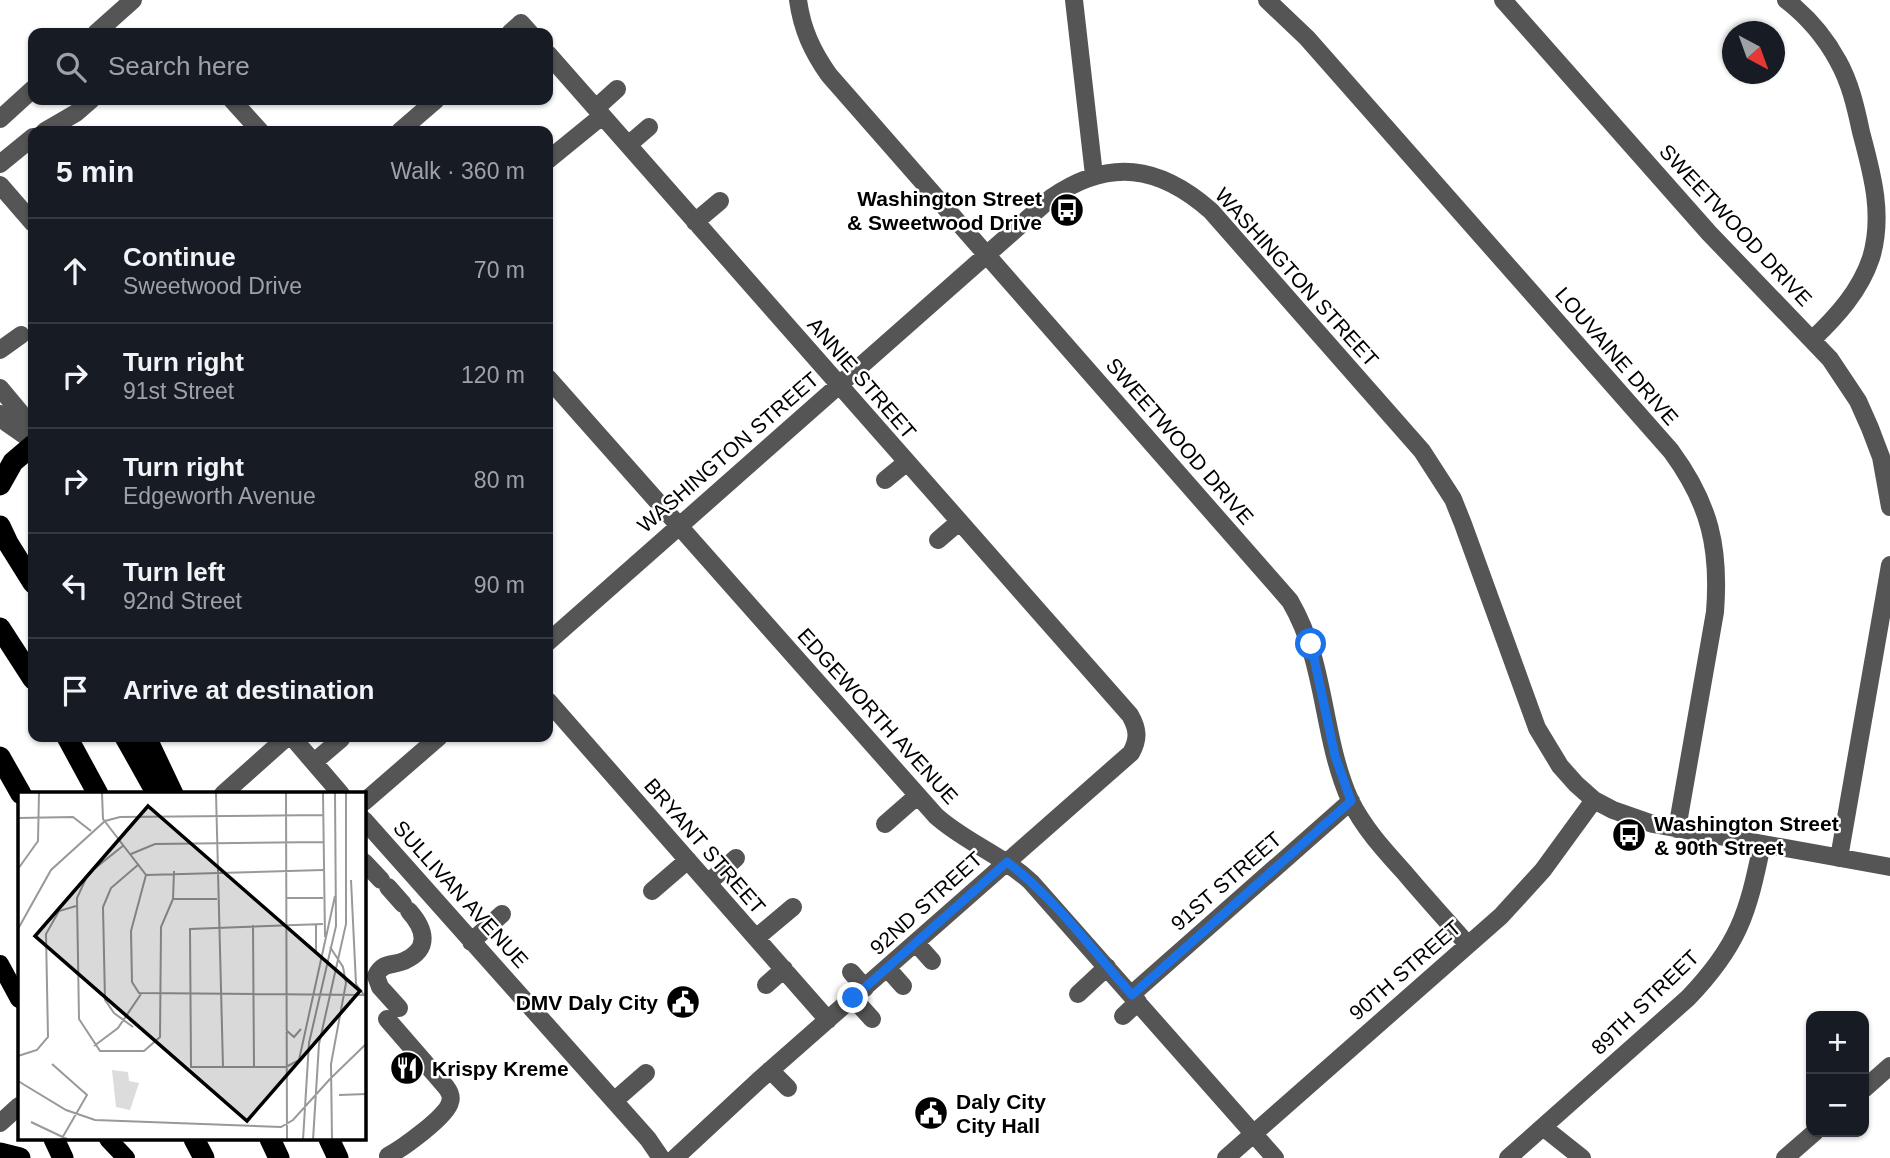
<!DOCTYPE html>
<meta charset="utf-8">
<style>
:root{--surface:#171b24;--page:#242831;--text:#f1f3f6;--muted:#9ea1a6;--line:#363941}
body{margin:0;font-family:Helvetica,sans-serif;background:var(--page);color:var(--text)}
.controls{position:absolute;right:21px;bottom:21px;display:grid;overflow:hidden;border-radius:14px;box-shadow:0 2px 5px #0004}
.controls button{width:63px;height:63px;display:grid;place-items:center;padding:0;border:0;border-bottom:2px solid var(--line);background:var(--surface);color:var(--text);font:35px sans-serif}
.compass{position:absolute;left:1722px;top:21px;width:63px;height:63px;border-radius:50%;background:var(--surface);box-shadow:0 2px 5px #0004;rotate:139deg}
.stop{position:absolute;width:21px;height:21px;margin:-16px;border:5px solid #1a73e8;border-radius:50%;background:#fff}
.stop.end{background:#1a73e8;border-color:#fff;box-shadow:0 2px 7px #0008}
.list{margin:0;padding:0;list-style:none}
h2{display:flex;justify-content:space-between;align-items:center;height:91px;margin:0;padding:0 28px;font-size:30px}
h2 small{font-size:23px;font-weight:400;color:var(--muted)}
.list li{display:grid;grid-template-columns:46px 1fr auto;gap:21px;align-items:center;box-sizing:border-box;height:105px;padding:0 28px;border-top:2px solid var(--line)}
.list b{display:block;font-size:26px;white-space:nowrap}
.list p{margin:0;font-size:23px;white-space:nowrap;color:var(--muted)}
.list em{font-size:23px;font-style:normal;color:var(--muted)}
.icon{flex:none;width:38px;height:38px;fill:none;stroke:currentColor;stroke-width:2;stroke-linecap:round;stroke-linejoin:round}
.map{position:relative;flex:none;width:1890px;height:1158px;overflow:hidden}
.search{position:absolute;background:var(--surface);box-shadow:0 2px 5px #0004;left:28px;top:28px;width:525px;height:77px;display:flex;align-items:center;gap:18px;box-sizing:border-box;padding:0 24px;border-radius:14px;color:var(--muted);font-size:26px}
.panel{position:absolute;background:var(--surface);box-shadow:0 2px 5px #0004;left:28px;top:126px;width:525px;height:616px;border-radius:14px}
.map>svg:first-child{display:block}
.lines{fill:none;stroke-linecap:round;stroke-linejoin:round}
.minor{stroke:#555;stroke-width:18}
.major{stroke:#000;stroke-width:18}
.highway{stroke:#000;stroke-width:21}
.route{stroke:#1a73e8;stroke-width:9}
.labels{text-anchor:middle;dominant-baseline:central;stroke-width:5;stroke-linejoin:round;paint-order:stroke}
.poi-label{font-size:21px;font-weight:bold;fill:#000;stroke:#fff;text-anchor:start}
.street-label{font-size:21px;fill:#000;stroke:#fff}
.inset-road{fill:none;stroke:#999;stroke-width:2}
.view{fill:#000;fill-opacity:0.15;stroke:#000;stroke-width:3.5}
.inset-edge{fill:none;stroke:#000;stroke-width:3.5}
</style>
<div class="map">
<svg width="1890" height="1158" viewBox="0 0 1890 1158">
<rect width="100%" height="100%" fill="#fff"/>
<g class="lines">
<path class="minor" d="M798,0C802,29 812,51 829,75L1290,601C1327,664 1321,735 1350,800C1363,827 1384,850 1404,872C1425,897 1447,921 1468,945
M1074,0L1094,175
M1267,0L1307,38L1671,451C1710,504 1720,548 1715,612L1677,829
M1503,0L1709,233L1830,359L1858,401L1870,428L1881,457L1890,507
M1786,0C1808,17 1825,37 1838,61C1850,82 1856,108 1861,132C1872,173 1884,215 1871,258C1860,291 1837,316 1812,340
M96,33L133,0
M510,33L521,23L530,33
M548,54L1130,715C1138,729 1139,739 1131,753L758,1081L675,1158
M232,100L260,131
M596,108L617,89
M0,119L33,89
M45,131L76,113L91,100
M400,131L436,100
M628,145L649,127
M548,160L602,116
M0,164L33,137
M0,185L33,223
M695,222L720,201
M0,350L21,335
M548,378L936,816C965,842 1002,855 1031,882L1275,1158
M0,388L20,412L33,438
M0,414L7,423L33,441
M885,480L907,462
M938,540L959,522
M548,642L1051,198C1109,158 1159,165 1211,211L1422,451L1453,499L1463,524L1537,728L1560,766L1576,784L1594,800L1613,810L1653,824L1890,867
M548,701L828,1020
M292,737L341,794
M314,762L341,739
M223,794L287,737
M364,802L439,737
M364,820L648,1139L661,1158
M885,824L917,796
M1839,858L1890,565
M364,862L381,880
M708,883L736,858
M388,887L403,904
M652,891L688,860
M756,938L793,907
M471,942L502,914
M916,943L932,961
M887,968L903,986
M851,972L865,988
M766,985L784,969
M1078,994L1107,967
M1132,994L1351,801
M853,998L872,1019
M399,1008L380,987L376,976C382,962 392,966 404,961C431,949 425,929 409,911
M1123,1016L1138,1002
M387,1019L446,1087C449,1091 452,1097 450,1102C448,1116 401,1149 388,1156
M770,1070L788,1088
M1864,1089L1890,1066
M614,1101L646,1073
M0,1123L19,1106
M1543,1127L1582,1158
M1226,1158L1501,916L1543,870L1594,800
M1508,1158L1688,998C1738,946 1748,914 1762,844
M1785,1158L1815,1132"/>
<path class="major" d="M0,964L19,999
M108,1139L126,1158"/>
<path class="highway" d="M0,485L13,462L33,445
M0,526L8,543L33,583
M0,628L33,679
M67,737L98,794
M125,737L157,794
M146,737L173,794
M0,757L21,794
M54,1139L63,1158
M194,1139L204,1158
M270,1139L279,1158
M329,1139L338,1158
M0,1153L20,1158"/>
</g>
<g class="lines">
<path class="route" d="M853,998L1007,862C1055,898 1092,950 1132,995L1351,801L1335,756L1311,644"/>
</g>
<defs>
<g id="bus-disc" transform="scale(1.75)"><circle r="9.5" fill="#000" stroke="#fff"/><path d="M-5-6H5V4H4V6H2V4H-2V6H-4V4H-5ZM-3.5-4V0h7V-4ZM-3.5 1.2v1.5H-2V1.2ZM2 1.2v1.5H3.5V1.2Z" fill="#fff"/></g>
<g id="civic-disc" transform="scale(1.75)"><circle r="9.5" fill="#000" stroke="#fff"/><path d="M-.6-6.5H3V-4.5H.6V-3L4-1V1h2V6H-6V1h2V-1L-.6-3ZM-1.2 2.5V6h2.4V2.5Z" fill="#fff"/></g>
<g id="restaurant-disc" transform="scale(1.75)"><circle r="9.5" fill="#000" stroke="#fff"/><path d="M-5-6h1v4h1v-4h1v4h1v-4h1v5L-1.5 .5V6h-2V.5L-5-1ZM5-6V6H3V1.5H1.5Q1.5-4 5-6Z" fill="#fff"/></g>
</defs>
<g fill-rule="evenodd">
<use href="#bus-disc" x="1067" y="210"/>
<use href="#bus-disc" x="1629" y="835"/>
<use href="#civic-disc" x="683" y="1002"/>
<use href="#restaurant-disc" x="407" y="1068"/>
<use href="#civic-disc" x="931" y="1113"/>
</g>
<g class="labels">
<g class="poi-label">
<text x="1042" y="198" text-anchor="end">Washington Street<tspan x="1042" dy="24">&amp; Sweetwood Drive</tspan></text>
<text x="1654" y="823">Washington Street<tspan x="1654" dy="24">&amp; 90th Street</tspan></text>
<text x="658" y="1002" text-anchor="end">DMV Daly City</text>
<text x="432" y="1068">Krispy Kreme</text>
<text x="956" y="1101">Daly City<tspan x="956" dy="24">City Hall</tspan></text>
</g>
<g class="street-label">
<text transform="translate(1736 225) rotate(47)">SWEETWOOD DRIVE</text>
<text transform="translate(1297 277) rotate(48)">WASHINGTON STREET</text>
<text transform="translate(1617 356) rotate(49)">LOUVAINE DRIVE</text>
<text transform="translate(862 378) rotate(49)">ANNIE STREET</text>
<text transform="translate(1180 441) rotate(49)">SWEETWOOD DRIVE</text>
<text transform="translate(728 452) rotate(-41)">WASHINGTON STREET</text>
<text transform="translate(878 716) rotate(48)">EDGEWORTH AVENUE</text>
<text transform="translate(705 846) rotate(49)">BRYANT STREET</text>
<text transform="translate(1226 881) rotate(-41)">91ST STREET</text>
<text transform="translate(461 894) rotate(48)">SULLIVAN AVENUE</text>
<text transform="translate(926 903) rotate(-42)">92ND STREET</text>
<text transform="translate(1405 970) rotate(-41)">90TH STREET</text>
<text transform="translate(1645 1002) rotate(-44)">89TH STREET</text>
</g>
</g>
<g transform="translate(18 792)">
<rect width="348" height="348" fill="#fff"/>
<path d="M94,278L110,280L111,289L121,291L112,318L98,315Z" fill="#dcdcdc"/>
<path class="inset-road" d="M84,1L85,27L128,83L113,139L114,190L121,201L347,203M198,1L205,275M268,1L269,348M305,1L307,145M0,26L55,25L73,39M106,53L70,82L59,106L61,227L82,259H126L142,245L143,135L155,107L156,79M113,62L137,52L305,50M0,77L20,49L21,1M128,83L305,78M333,88L338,192L346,203M269,106H305M155,107H199M298,132V160M235,133L236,276M0,137L33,78L87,29L102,25L305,23M312,155L325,175L328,191L313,272L314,348M115,235L96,221L87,208L85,115L93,96L121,72M268,238L276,245L283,237M76,254L100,236L123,202M0,264L19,258L30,245L28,142L41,119L58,114M34,272L69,303L43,348M268,275H173L172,137L305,132M268,275L281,268L317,104M312,287L349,251M0,289L48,318L77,328L263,335L275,328L312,287M321,303L349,302M13,330L51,348M285,348L291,251L318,134L317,1M295,348L301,252L328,132V1"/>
<path class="view" d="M130,14L342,199L229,329L17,144Z"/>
<rect width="348" height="348" class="inset-edge"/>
</g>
</svg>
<div class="controls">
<button>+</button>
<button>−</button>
</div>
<svg class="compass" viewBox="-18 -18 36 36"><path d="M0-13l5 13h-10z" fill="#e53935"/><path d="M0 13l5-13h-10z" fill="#9ea1a6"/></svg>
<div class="stop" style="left:1311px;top:644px"></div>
<div class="stop end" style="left:853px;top:998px"></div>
<div class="search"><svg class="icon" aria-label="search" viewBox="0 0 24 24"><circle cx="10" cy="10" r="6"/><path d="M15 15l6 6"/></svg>Search here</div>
<section class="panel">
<h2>5 min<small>Walk · 360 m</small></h2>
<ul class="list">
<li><svg class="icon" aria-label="ahead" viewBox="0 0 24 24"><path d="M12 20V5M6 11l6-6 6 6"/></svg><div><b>Continue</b><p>Sweetwood Drive</p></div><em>70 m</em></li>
<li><svg class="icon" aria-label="right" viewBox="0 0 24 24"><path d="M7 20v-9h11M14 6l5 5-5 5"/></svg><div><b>Turn right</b><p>91st Street</p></div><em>120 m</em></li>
<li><svg class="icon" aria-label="right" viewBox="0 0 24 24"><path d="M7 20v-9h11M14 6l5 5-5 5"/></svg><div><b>Turn right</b><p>Edgeworth Avenue</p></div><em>80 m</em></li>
<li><svg class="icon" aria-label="left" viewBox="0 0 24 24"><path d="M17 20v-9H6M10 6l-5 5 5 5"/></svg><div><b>Turn left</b><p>92nd Street</p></div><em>90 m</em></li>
<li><svg class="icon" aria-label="arrive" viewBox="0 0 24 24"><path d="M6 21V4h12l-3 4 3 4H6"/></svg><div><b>Arrive at destination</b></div></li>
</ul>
</section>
</div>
